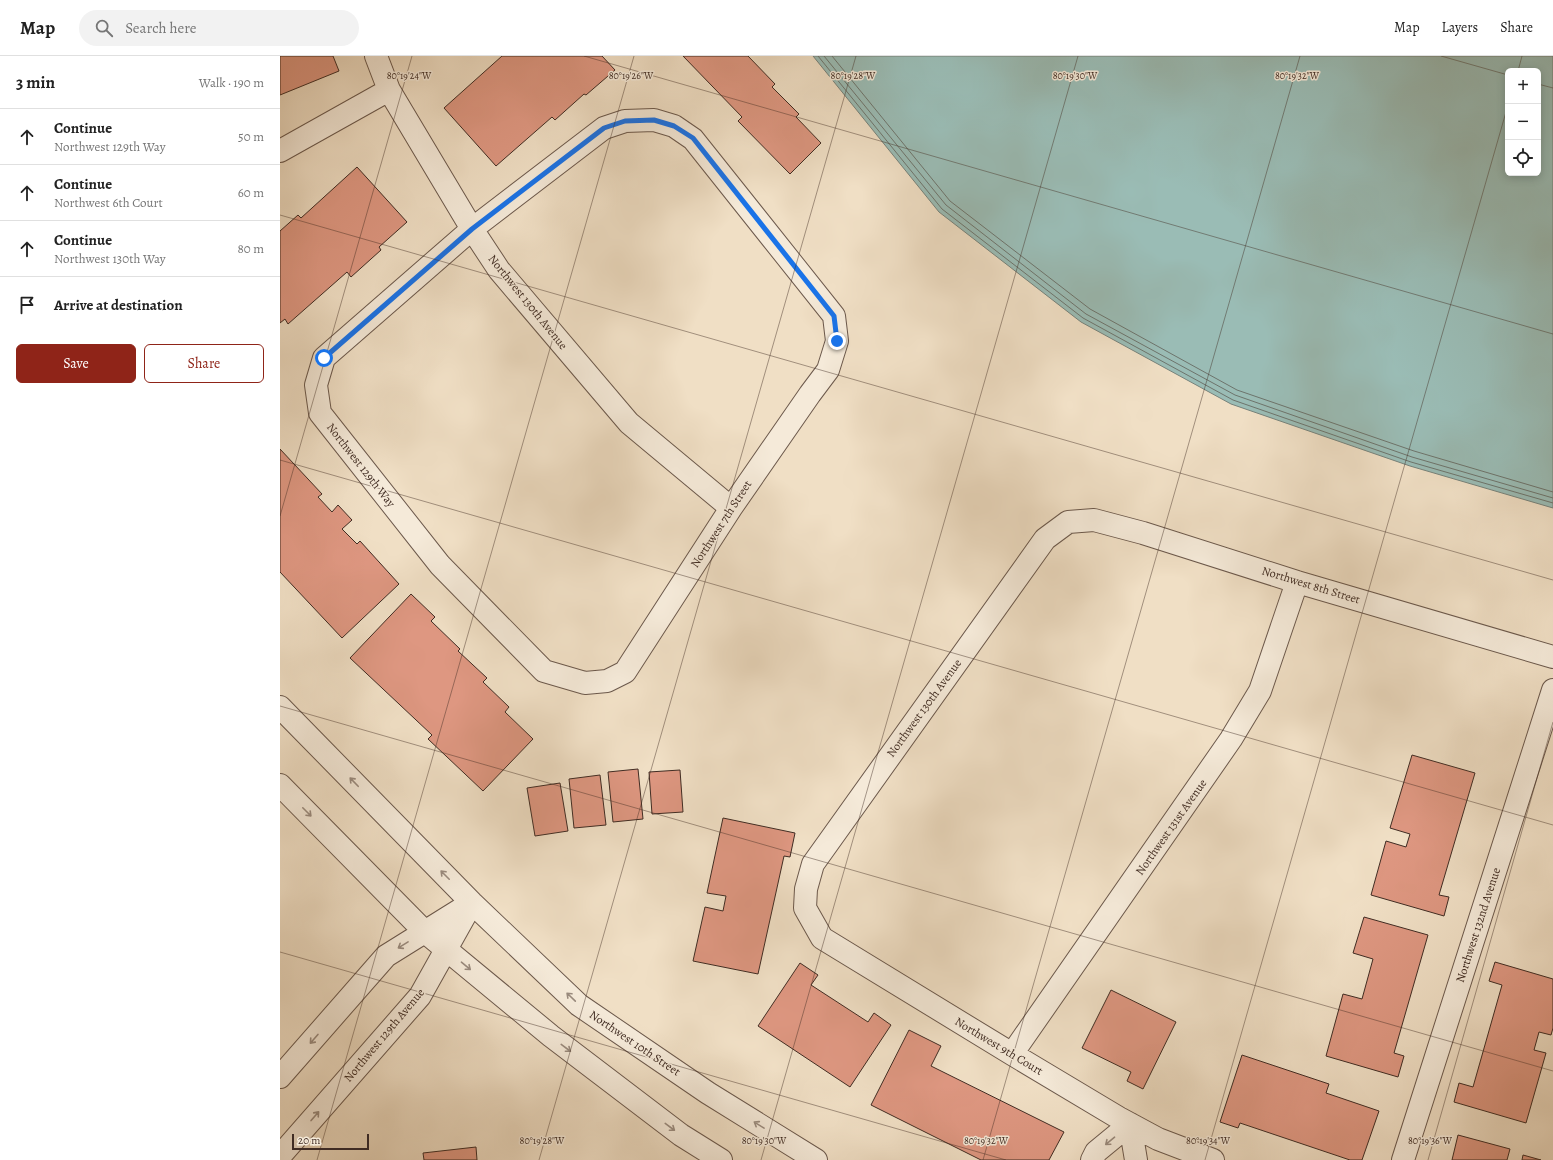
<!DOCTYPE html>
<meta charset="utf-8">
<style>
:root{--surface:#fff;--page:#f2f2f2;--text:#222;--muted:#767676;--line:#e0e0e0;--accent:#8f2418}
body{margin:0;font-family:Alegreya,serif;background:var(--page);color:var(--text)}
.controls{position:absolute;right:12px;top:12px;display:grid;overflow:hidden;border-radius:6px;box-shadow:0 2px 10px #0003}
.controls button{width:36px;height:36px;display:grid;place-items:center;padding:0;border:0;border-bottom:1px solid var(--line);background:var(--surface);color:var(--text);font:20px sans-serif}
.scale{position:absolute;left:12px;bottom:10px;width:77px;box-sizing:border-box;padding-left:4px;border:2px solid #402c23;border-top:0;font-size:11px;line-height:14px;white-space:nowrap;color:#402c23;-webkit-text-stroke:3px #f5ead9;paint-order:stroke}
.stop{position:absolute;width:12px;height:12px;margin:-9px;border:3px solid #1a73e8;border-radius:50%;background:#fff}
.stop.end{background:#1a73e8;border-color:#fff;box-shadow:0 1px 4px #0008}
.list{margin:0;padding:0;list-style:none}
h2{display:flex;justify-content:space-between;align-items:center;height:52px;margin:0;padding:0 16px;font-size:17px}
h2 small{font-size:13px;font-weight:400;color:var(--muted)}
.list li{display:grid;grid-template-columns:26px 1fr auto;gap:12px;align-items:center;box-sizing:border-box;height:56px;padding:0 16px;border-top:1px solid var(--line)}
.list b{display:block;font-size:15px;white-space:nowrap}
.list p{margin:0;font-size:13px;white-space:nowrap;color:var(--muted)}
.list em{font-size:13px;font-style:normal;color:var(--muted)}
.actions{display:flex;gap:8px;padding:12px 16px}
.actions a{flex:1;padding:9px 0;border:1px solid var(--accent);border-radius:6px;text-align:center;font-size:14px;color:var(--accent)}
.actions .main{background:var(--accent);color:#fff}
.icon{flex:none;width:22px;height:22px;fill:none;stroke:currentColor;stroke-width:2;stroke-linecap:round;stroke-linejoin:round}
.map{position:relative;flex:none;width:1273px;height:1104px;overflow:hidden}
header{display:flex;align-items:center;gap:24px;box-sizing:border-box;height:56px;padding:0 20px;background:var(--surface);border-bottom:1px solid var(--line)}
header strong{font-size:19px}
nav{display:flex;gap:22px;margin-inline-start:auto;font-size:14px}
.search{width:280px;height:36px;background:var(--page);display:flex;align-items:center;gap:10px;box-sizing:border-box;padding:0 14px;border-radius:22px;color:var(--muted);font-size:15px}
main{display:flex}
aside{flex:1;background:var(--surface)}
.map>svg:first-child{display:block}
.water{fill:#9abcb5;stroke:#76827b;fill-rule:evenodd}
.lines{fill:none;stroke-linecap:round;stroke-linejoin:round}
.shore{stroke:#6d746c;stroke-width:1}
.building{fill:#de9781;stroke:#402c23}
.minor-casing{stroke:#6c594c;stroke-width:24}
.minor{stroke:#f5ead9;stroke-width:22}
.oneway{stroke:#9a8b7e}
.route{stroke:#1a73e8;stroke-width:5}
.ticks{fill:none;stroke:#402c23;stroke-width:1;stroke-opacity:0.45}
.labels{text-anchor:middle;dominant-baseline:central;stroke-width:3;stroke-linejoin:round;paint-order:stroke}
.street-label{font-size:12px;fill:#402c23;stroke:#f5ead9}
.ticks-label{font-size:10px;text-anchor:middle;fill:#402c23;stroke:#f5ead9;stroke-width:3;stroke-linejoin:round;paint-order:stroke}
</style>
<header>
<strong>Map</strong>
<div class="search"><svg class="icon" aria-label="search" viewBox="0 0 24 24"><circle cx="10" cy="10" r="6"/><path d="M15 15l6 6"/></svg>Search here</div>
<nav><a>Map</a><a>Layers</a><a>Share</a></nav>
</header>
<main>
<aside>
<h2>3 min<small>Walk · 190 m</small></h2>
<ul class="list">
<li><svg class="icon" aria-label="ahead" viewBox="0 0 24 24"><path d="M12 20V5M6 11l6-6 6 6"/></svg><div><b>Continue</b><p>Northwest 129th Way</p></div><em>50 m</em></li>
<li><svg class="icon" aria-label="ahead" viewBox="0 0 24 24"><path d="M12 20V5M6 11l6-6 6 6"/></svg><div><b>Continue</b><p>Northwest 6th Court</p></div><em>60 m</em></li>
<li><svg class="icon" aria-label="ahead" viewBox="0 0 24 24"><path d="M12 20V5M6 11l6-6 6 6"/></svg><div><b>Continue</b><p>Northwest 130th Way</p></div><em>80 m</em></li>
<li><svg class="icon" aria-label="arrive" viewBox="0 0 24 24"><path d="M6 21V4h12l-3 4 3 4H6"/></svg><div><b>Arrive at destination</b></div></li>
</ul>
<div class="actions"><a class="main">Save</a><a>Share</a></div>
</aside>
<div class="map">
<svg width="1273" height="1104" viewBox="0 0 1273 1104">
<rect width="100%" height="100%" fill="#f0dfc5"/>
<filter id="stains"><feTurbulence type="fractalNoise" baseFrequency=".005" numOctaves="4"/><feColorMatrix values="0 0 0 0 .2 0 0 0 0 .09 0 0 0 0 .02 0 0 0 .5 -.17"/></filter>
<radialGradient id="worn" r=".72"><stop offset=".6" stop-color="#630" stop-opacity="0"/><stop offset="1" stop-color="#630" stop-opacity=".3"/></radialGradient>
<path class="water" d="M533,0H1273V452L1130,410L951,348L801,266L659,156ZM1228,15H1258V117H1228Z"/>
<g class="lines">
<path class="shore" d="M538,0L662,153L803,262L953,344L1131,406L1273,447
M544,0L666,149L806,258L955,339L1132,401L1273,442
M552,0L670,145L810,253L957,334L1134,395L1273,436"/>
</g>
<path class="building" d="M0,0H53L59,15L0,39Z
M222,0H322L335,14L306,39L304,38L275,64L272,61L216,110L164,52Z
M403,0H468L495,28L492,31L519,58L516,61L541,87L510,118L458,65L462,61Z
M77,111L127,166L99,191L101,194L71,221L67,216L8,268L5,263L0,267V175L18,159L21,162Z
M0,393L42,438L38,441L52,456L58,449L72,464L62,473L77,488L80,485L119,528L62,582L0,516Z
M131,538L155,561L151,565L180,593L178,595L207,622L203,626L229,651L225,656L253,683L203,735L148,683L152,679L70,602Z
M1132,699L1195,717L1159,839L1169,841L1164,860L1091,839L1106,785L1126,791L1130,778L1110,772Z
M358,713L363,763L333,766L328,716Z
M400,714L403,756L372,758L369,716Z
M320,719L326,769L294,772L289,723Z
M280,727L288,775L255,780L247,732Z
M443,762L515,777L510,801L504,800L478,918L413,905L425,851L443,855L446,840L427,837Z
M1084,861L1148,879L1114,997L1124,1000L1118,1021L1046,1000L1063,938L1082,943L1093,903L1073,897Z
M1215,906L1273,923V972L1271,979L1259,976L1254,994L1266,997L1246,1067L1174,1046L1179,1027L1193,1031L1222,929L1209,925Z
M520,907L538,919L531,929L588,966L594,957L611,969L570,1031L478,970Z
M831,934L896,966L863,1033L847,1025L851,1016L802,992Z
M629,974L661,990L651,1010L784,1076L769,1104H701L591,1049Z
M962,999L1049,1028L1046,1037L1099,1055L1082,1104H1070L960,1067L958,1072L940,1066Z
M1178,1079L1230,1093L1227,1104H1172Z
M196,1091L197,1104H144L143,1097Z
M1243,1099L1261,1104H1242Z"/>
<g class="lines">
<g class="minor-casing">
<path id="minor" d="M96,0L109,34L192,173L219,214L349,367L451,452
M374,64L394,70L413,83L554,260L557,285L548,314L530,338L451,452L345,616L327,625L305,627L264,615L160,509L40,357L36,329L44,302L192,173L324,72L345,65Z
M0,95L109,34
M0,651L192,847L299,949L428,1037L536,1104
M0,729L145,876L271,980L401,1079L441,1104
M732,998L951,683L980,635L1017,526
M0,1021L106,900L191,847
M850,1068L856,1104
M0,1100L140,940L192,847
M812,1104L816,1096L850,1068
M933,1104L878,1083L839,1062L732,998L542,882L525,852L526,833L533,808L765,483L788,466L814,464L863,477L1017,526L1273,601
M1123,1104L1273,634"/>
</g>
<use href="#minor" class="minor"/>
</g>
<defs><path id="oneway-shaft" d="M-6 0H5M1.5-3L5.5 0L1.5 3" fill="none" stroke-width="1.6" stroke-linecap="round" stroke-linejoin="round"/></defs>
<g class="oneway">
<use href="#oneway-shaft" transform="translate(74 726) rotate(-134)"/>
<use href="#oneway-shaft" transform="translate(27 756) rotate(45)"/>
<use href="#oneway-shaft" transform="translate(165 819) rotate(-135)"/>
<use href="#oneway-shaft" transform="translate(123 889) rotate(148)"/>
<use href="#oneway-shaft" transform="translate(186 910) rotate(40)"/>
<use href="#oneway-shaft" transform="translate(291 941) rotate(-136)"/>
<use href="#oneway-shaft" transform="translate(34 983) rotate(131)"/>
<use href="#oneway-shaft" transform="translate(286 992) rotate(37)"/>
<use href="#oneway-shaft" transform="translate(35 1060) rotate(-49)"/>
<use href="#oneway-shaft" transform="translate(479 1069) rotate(-148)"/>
<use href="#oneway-shaft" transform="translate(390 1071) rotate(37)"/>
<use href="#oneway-shaft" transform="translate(830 1085) rotate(140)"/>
</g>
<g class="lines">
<path class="route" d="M44,302L192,173L324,72L345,65L374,64L394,70L413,82L554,260L557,285"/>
</g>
<path class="ticks" d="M304,0L1273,278M1161,0L1228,19M1238,15L1242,0M1258,28L1273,32M0,159L1273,524M0,404L1273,769M0,460L132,0M0,650L1273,1015M0,896L726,1104M37,1104L354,0M259,1104L576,0M481,1104L798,0M703,1104L1020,0M925,1104L1228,49M1148,1104L1273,666"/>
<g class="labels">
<g class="street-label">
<text transform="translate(248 246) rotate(51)">Northwest 130th Avenue</text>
<text transform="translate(81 409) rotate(52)">Northwest 129th Way</text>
<text transform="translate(441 468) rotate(-57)">Northwest 7th Street</text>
<text transform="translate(1031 529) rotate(17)">Northwest 8th Street</text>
<text transform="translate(644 652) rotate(-54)">Northwest 130th Avenue</text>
<text transform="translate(891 771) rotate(-55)">Northwest 131st Avenue</text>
<text transform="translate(1198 869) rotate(-72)">Northwest 132nd Avenue</text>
<text transform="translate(104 979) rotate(-50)">Northwest 129th Avenue</text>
<text transform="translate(355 987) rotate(34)">Northwest 10th Street</text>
<text transform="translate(719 990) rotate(31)">Northwest 9th Court</text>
</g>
</g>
<g class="ticks-label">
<text x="129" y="23">80°19'24"W</text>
<text x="351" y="23">80°19'26"W</text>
<text x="573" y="23">80°19'28"W</text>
<text x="795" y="23">80°19'30"W</text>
<text x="1017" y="23">80°19'32"W</text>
<text x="262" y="1088">80°19'28"W</text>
<text x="484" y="1088">80°19'30"W</text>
<text x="706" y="1088">80°19'32"W</text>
<text x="928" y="1088">80°19'34"W</text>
<text x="1150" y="1088">80°19'36"W</text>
</g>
<rect width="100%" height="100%" filter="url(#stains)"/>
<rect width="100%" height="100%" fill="url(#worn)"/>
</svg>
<div class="controls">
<button>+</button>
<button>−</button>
<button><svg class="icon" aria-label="locate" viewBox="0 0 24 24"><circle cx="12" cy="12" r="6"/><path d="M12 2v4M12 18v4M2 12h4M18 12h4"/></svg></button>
</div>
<div class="scale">20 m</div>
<div class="stop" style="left:44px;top:302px"></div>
<div class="stop end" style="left:557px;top:285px"></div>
</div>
</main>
